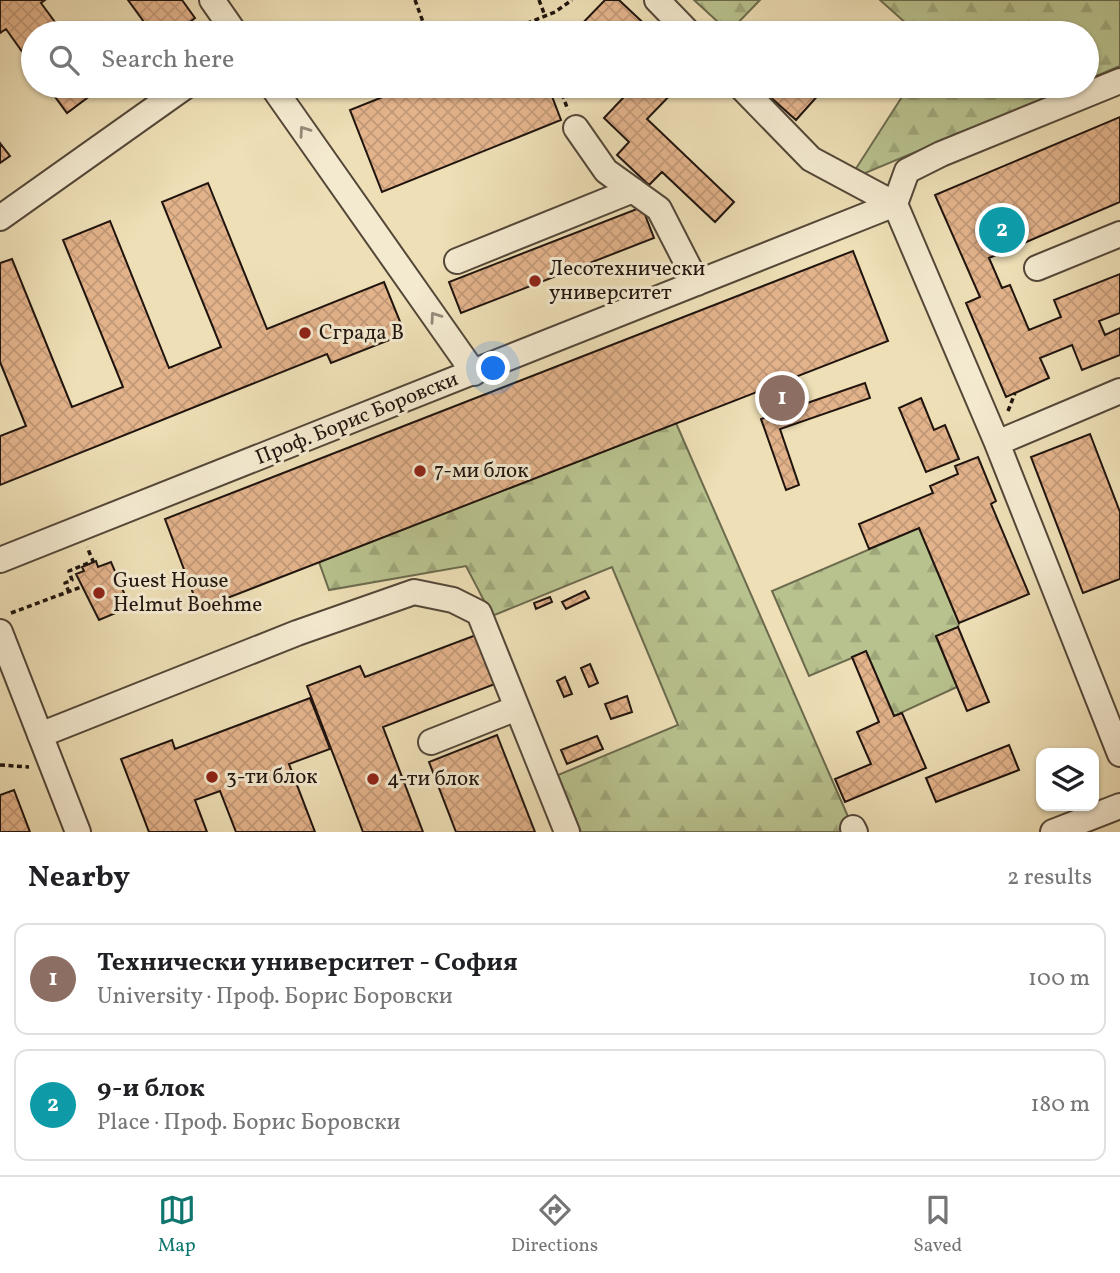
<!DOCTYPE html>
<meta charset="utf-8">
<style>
:root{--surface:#fff;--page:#f6f6f6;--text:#202124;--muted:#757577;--line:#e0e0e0;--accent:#0f766e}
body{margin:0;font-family:Vollkorn,serif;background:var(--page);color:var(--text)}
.controls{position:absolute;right:21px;bottom:21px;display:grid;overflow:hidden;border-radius:14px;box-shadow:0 2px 5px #0004}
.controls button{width:63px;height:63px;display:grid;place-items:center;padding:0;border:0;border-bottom:2px solid var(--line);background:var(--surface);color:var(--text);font:35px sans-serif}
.you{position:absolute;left:494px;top:369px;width:24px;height:24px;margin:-18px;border:5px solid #fff;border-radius:50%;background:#1a73e8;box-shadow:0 0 0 10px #1a73e833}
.badge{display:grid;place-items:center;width:46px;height:46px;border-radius:50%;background:var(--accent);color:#fff;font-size:23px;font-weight:700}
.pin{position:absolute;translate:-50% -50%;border:4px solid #fff;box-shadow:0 2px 7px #0006}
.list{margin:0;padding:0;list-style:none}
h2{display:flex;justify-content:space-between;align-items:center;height:91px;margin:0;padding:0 28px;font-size:30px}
h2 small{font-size:23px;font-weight:400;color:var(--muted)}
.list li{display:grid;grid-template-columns:46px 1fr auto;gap:21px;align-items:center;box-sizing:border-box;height:112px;margin:0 14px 14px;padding:0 14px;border:2px solid var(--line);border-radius:14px}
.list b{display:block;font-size:26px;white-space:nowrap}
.list p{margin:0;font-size:23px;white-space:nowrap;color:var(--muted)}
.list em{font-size:23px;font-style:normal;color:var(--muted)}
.icon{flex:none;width:38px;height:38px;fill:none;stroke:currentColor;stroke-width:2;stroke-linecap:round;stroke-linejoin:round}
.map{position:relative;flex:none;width:1120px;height:832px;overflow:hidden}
.search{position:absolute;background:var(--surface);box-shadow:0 2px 5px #0004;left:21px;right:21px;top:21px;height:77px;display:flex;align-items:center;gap:18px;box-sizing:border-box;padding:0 24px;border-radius:38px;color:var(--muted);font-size:26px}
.sheet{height:343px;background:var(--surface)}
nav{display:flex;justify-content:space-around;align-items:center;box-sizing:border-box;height:98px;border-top:2px solid var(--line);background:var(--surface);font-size:19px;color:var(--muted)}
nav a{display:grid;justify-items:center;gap:4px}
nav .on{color:var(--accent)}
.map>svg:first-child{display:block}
.forest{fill:url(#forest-firs);stroke:#6c6b4e;stroke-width:2}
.building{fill:url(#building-cross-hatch);stroke:#1f140e;stroke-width:2}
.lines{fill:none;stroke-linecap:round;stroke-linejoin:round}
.minor-casing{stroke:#534738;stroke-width:28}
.path{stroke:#1f140e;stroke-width:3.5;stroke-dasharray:5 3.5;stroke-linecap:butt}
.minor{stroke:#f4ead0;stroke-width:24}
.oneway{stroke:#948a79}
.poi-dot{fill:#8f2418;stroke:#f4ead0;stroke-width:2.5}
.labels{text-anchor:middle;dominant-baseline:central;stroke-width:6;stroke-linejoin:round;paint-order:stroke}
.poi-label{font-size:21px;fill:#1f140e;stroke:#f4ead0;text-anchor:start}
.street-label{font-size:21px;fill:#1f140e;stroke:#f4ead0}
</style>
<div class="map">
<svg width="1120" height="832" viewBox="0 0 1120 832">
<defs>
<pattern id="forest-firs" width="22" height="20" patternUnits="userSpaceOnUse" patternTransform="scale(1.75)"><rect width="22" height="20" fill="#b8c28e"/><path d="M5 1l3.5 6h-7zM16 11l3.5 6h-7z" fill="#9ea679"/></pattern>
<pattern id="building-cross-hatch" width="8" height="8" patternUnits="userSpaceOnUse" patternTransform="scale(1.75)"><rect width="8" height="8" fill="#e3b38b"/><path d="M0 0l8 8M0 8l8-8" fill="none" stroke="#c29977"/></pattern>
</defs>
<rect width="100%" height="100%" fill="#eedfb6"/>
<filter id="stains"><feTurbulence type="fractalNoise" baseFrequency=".00286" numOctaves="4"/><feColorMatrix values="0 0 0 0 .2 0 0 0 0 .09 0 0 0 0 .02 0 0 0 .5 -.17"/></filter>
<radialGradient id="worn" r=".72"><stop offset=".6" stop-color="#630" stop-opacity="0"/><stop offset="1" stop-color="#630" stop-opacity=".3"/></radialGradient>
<path class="forest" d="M694,0H760L729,32Z
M880,0H1120V66L1087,80V33H917Z
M909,86H1073L863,174L855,170Z
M676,423L853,828L843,832H581L558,775L678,725L612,567L492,616L466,566L329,590L319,562Z
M919,528L959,623L958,627L936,637L957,687L894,716L866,652L809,676L772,591Z"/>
<path class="building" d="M0,0H45L41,3L63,33H33V67L6,29L0,33Z
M128,0H182L195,18L175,33H152Z
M605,0H619L654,33H573Z
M747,24L757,33H739Z
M47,86H101L102,87L67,113Z
M410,86H548L561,120L382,192L350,110Z
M611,86H679L647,119L734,202L715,222L662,172L649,185L617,155L629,142L604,118L623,98Z
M758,86H814L821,92L796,120Z
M1120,117V202L989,258L1002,288L1010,285L1029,330L1061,317L1054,300L1120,274V313L1099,321L1105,335L1120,328V355L1082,370L1072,345L1040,358L1049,378L1006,397L966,303L980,297L935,195Z
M0,143L10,156L0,163Z
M208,183L267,329L384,282L401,324L393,328L397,337L331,363L327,354L0,485V436L26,426L0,362V263L12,259L72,407L123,387L63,240L110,221L169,368L221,347L162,202Z
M642,207L654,238L461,313L449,282Z
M853,251L888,341L199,609L165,519Z
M865,383L870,398L780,429L799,485L786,490L761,419Z
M921,398L934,430L945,425L959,459L926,472L899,408Z
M1090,434L1120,512V579L1083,593L1031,457Z
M978,457L996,501L991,504L1029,594L959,623L919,528L869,549L859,524L933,493L930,486L958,474L955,466Z
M96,561L98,567L111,562L130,607L99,620L76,574L84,571L82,567Z
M585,591L589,598L566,609L562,602Z
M550,597L552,602L536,609L534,603Z
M958,627L989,702L967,711L936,636Z
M476,635L495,684L383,727L423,832H363L307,686L360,666L365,677Z
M866,651L894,716L902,713L926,768L845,802L835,779L871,764L857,732L879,722L852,657Z
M590,664L598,683L589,687L581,668Z
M565,677L572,694L564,697L557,681Z
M627,696L632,712L611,719L605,704Z
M310,698L330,749L289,764L315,832H236L220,791L195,800L207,832H149L121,759L172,740L175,749Z
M497,735L535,832H456L429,762Z
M597,736L603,749L567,764L561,750Z
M1009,745L1019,770L936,802L926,778Z
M14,790L30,832H0V795Z"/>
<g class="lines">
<g class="minor-casing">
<path id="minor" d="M212,0L235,33
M657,0L689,33
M272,86L474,373
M740,86L811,159L895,204L997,443L1120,754
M576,128L606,171L659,209L697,283
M0,218L186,86
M457,261L633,190
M1037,268L1120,234
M997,443L1120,391
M0,560L895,204L907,171L941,154L1120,81
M0,632L78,832
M40,735L297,633L414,592L453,600L479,613L567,832
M431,742L517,708
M853,828L855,832
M1053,832L1120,806"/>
</g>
<path class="path" d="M415,0L427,33
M539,0L545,16
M534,22L538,33
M503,33L555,12L572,0
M559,86L568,110
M1008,411L1015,393
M69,592L65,583L72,580L69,571L93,561L87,547
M11,613L81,587
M0,765L29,767"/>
<use href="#minor" class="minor"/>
</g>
<defs><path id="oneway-chevron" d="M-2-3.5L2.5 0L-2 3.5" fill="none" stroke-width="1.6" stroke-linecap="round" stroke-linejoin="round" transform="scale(1.75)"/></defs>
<g class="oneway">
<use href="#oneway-chevron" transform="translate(304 131) rotate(-125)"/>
<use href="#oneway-chevron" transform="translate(435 317) rotate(-125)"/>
</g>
<g class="poi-dot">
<circle cx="535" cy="281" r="7"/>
<circle cx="305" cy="333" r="7"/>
<circle cx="420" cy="471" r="7"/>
<circle cx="99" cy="593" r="7"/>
<circle cx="212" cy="777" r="7"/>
<circle cx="373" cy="779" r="7"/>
</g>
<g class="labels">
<g class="poi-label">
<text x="549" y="269">Лесотехнически<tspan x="549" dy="24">университет</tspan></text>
<text x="319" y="333">Сграда В</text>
<text x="434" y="471">7-ми блок</text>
<text x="113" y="581">Guest House<tspan x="113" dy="24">Helmut Boehme</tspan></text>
<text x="226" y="777">3-ти блок</text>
<text x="387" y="779">4-ти блок</text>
</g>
<g class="street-label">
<text transform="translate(357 419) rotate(-22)">Проф. Борис Боровски</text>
</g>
</g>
<rect width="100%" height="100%" filter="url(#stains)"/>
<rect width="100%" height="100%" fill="url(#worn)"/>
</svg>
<div class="controls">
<button><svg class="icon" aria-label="layers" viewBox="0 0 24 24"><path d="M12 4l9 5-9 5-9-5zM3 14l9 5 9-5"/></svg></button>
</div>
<div class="you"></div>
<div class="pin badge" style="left:782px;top:398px;background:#8d6e63">1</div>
<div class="pin badge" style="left:1002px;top:230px;background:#0f9aa8">2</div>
<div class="search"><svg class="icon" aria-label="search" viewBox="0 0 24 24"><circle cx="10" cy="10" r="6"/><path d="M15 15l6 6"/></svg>Search here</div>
</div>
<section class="sheet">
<h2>Nearby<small>2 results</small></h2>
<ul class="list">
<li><span class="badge" style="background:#8d6e63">1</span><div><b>Технически университет - София</b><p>University · Проф. Борис Боровски</p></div><em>100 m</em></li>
<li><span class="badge" style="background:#0f9aa8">2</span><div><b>9-и блок</b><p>Place · Проф. Борис Боровски</p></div><em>180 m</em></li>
</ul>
</section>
<nav>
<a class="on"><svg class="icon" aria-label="map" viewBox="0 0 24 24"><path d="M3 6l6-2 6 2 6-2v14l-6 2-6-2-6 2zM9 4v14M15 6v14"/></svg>Map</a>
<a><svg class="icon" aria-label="directions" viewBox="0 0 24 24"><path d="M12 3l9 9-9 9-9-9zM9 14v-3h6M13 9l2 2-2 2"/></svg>Directions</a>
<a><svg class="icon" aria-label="saved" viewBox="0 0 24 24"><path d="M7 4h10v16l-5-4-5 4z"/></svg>Saved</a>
</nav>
